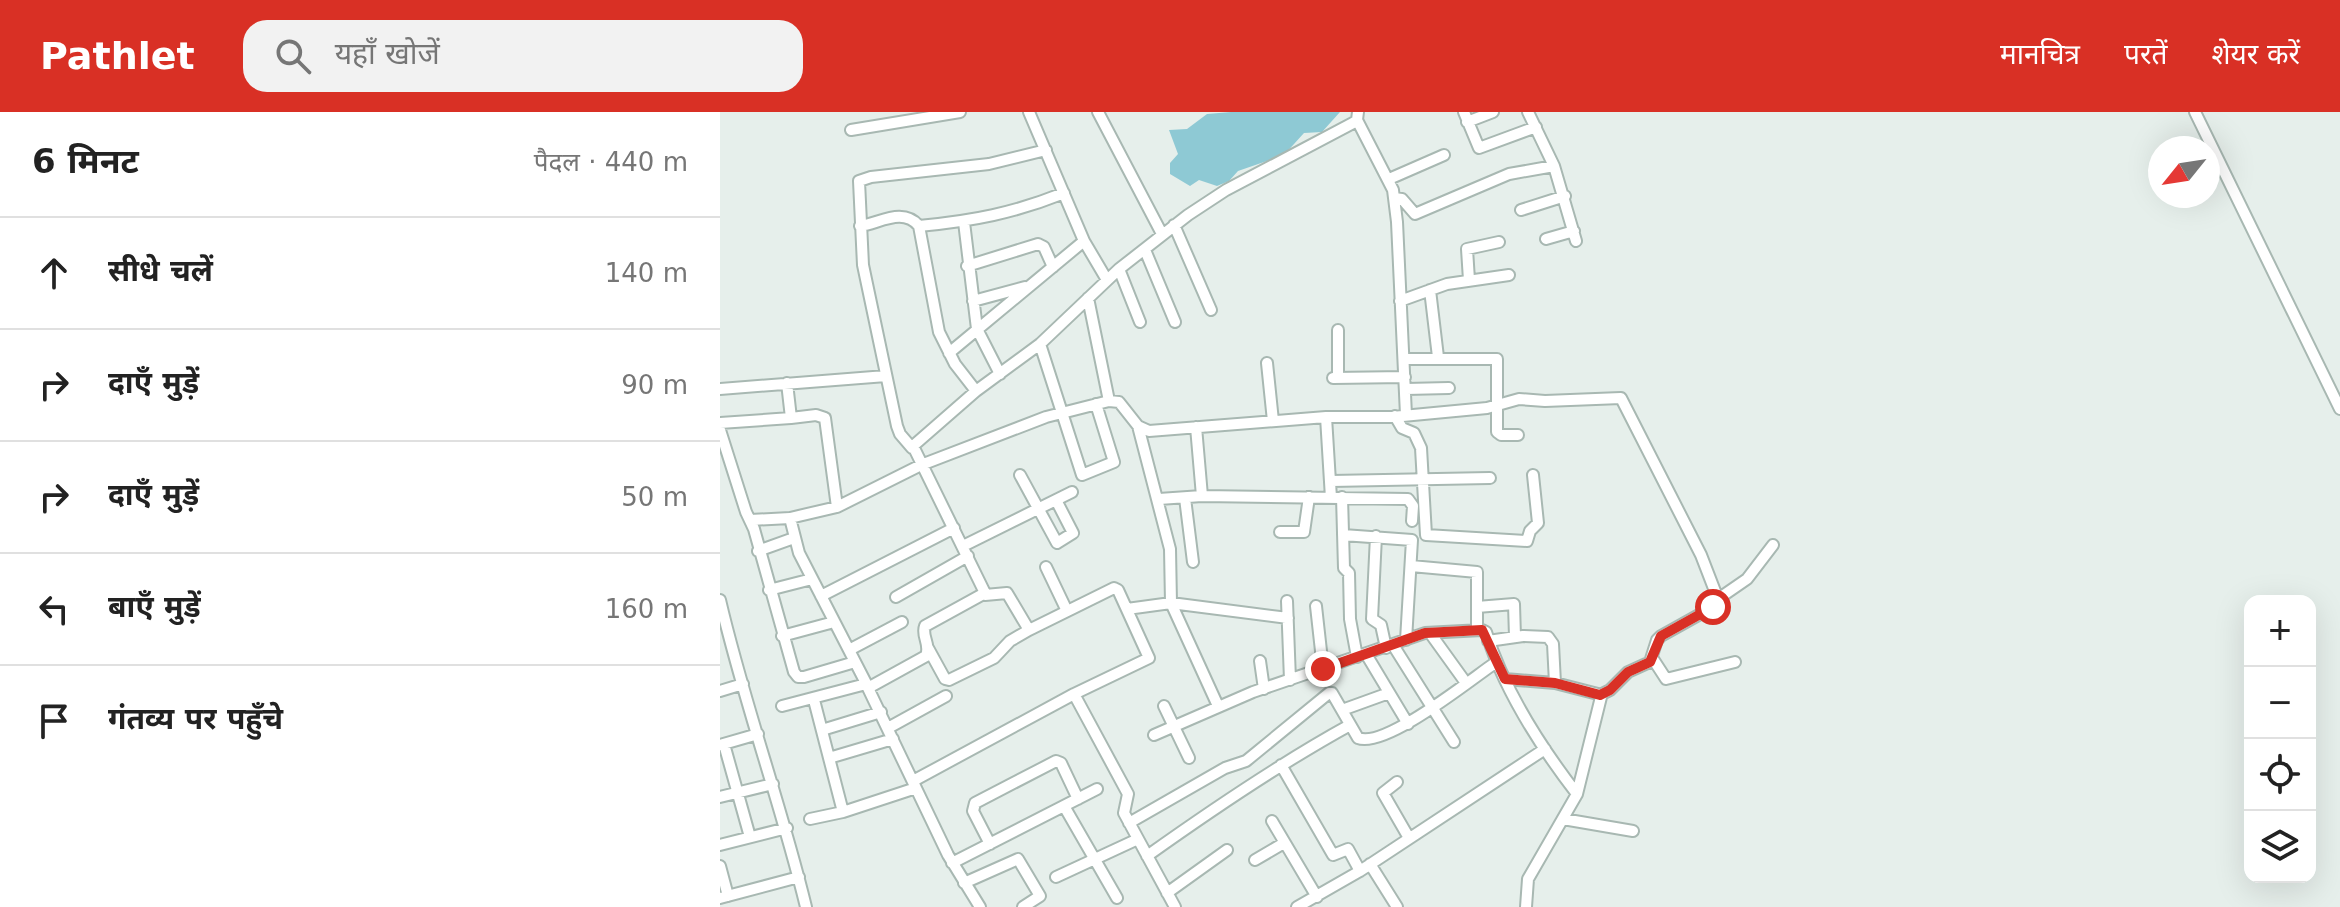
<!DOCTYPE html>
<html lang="hi">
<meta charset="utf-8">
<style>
:root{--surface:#fff;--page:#f2f2f2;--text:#222;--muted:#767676;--line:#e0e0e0;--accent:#d93025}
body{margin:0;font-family:"DejaVu Sans","Noto Sans Devanagari",sans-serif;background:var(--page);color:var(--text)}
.controls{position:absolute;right:24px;bottom:24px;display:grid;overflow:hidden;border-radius:16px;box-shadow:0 8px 32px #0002}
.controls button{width:72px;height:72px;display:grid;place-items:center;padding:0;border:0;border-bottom:2px solid var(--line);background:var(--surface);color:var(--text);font:40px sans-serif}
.compass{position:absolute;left:1428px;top:24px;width:72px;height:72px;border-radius:50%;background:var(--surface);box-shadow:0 8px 32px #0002;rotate:240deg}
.stop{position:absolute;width:24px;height:24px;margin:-18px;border:6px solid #d93025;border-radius:50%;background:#fff}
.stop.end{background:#d93025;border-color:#fff;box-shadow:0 2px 8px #0008}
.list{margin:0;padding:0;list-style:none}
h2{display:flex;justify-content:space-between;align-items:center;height:104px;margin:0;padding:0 32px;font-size:34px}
h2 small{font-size:26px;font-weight:400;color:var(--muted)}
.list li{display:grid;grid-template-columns:52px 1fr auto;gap:24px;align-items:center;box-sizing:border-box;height:112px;padding:0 32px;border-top:2px solid var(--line)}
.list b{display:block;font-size:30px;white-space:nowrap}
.list em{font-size:26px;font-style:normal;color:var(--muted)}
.icon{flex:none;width:44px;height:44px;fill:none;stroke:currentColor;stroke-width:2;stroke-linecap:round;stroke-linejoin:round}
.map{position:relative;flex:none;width:1620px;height:795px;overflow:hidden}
header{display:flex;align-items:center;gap:48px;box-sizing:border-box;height:112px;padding:0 40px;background:var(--accent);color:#fff}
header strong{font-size:38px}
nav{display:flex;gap:44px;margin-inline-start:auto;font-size:28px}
.search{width:560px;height:72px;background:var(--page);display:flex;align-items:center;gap:20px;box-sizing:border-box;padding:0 28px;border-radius:24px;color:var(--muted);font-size:30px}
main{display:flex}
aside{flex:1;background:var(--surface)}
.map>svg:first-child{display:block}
.water{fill:#8ec9d4}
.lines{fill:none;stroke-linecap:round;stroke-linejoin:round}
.minor-casing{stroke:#a8b8b2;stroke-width:14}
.minor{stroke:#fff;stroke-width:10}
.route{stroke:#d93025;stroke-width:10}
</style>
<header>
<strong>Pathlet</strong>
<div class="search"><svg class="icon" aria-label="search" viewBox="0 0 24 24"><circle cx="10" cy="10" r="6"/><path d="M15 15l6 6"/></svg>यहाँ खोजें</div>
<nav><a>मानचित्र</a><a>परतें</a><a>शेयर करें</a></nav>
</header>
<main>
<aside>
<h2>6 मिनट<small>पैदल · 440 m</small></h2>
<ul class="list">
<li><svg class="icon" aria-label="ahead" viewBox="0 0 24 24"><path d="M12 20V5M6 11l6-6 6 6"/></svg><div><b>सीधे चलें</b></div><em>140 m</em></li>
<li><svg class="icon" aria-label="right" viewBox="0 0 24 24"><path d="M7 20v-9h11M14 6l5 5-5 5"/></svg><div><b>दाएँ मुड़ें</b></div><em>90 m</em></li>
<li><svg class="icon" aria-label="right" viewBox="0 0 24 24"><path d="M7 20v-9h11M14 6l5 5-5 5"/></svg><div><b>दाएँ मुड़ें</b></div><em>50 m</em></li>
<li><svg class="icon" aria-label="left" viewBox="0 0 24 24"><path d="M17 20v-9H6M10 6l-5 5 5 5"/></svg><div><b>बाएँ मुड़ें</b></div><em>160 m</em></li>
<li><svg class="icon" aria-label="arrive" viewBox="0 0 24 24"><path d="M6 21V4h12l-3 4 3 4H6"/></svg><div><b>गंतव्य पर पहुँचे</b></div></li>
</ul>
</aside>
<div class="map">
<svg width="1620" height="795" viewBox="0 0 1620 795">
<rect width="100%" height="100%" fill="#e6efeb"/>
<path class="water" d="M511,0H620L602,20L584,21L564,43L518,59L509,69L497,74L479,68L470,74L450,62V51L458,42L449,18L467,17L487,2Z"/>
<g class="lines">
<g class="minor-casing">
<path id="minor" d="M309,0L364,129L387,168
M378,0L442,122
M744,0L759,36L816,15
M808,0L834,54L856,129
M1475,0L1620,297
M637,8L673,78L677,110L686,303
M747,10L773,0
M131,18L240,0
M669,67L724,43
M674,86L682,87L695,102L789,62L834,54
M801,98L845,84
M244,110L257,217L280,262
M454,113L491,198
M140,114C160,111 183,95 199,114
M826,127L854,119
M425,138L455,210
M247,154L318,132L324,135L333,155
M399,157L420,210
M749,168L747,137L779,130
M710,178L718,245
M368,186L389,289
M253,189L305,175
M680,189L727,172L789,163
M618,218V266
M320,232L362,363L394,350L376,292
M229,241L364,129
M685,247H777V320L781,323H798
M547,251L553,309
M613,266L685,265
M0,277L166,264
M686,277L729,276
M256,279L235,252L219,220L199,114C253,109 294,101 344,81
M675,304L682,316L694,321L701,336L706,423L807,429L810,419L818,411L813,363
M606,305L611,386
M71,306L96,303L105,306L117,395
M0,311L71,306L67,271
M418,314L450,437L451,491L498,594
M476,315L482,384
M0,318L26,400L34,417L74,560L78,565H84L135,550
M192,336L180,322L177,314L143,153L139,69L151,65L269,52L326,38
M300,363L337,431L353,421L336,388
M611,369L770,366
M622,385L624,456L629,461L630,507L637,545
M465,386L473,450
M439,387L482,384L688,387L693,394L692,409
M70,406L79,441L148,575
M30,408L70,406L117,395L201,353L326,305L389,289L399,290L418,314L429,319L606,305H672L767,296L799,287L825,289L901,286L981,443L998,487L993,495L941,524L937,528L930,550L908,560L890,578L880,583
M560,420H584L589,385
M623,423L692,428L686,528
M656,424L652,507L661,513L666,536
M243,434L352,380
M38,439L74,426
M691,454L757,460V518
M326,455L347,499
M49,478L92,467
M265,483L287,481L309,518
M101,484L234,416
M176,485L248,444
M998,487L1027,467L1053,433
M0,488C24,591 61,692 86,795
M567,489L570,568
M596,494L603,557
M757,495L794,492L795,525
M407,497L451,491L568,506
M710,521L746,571
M62,524L114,510
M768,529L803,524L828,525L833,532L835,571
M673,533L734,630
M129,538L182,510
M646,542L688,612
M933,547L946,567L1015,550
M540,549L544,577
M785,567L835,571L878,582L881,585L857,682L808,767L806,795
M0,579L23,572
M354,582L408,682L404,701L455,795
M94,588L123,700
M62,594L146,572
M444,594L469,646
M622,598L669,581
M168,616L226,584
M102,618L161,600
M434,623L533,580L705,521L762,518L766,520C784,578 820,634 857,682
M4,632L30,725
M0,633L38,622
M109,646L173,627
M561,653L613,743L628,737L640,759
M193,669L354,582L429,546L398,478L394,476L309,518L290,529L274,546L229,568L225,567L208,536
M677,670L663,681L689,726
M0,685L53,672
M344,694L397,786
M90,707L123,700L196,676
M843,707L913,719
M552,709L597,785
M409,711L505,656L526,649L609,581H612L638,626C665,637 750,568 775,551
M270,732L253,699L255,691L336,649L341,651L358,687
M0,733L67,716
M427,744C493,697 559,652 630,613
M535,748L564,731
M232,751L377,677
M650,752L677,795
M0,754L8,784
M336,765L418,727
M244,771L298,747L320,784L303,795
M447,781L507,738
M0,786L79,765
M260,795L228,743L148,576L206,544C211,532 201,524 205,514L265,481L193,334L256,279L320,232L399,157L468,103L506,78L633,11L637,8L638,0
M577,795L640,759L825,637"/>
</g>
<use href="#minor" class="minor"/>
</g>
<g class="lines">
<path class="route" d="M603,557L705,521L762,518L785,567L835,571L880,583L890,578L908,560L930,550L941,524L993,495"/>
</g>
</svg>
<div class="controls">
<button>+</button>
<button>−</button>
<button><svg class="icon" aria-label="locate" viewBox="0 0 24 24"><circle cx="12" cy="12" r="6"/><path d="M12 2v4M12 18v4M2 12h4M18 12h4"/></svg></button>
<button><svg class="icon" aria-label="layers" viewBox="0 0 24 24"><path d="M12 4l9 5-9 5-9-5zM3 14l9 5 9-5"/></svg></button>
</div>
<svg class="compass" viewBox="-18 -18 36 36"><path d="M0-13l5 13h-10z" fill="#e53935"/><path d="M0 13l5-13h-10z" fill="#767676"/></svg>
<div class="stop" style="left:993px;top:495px"></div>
<div class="stop end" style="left:603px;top:557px"></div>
</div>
</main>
